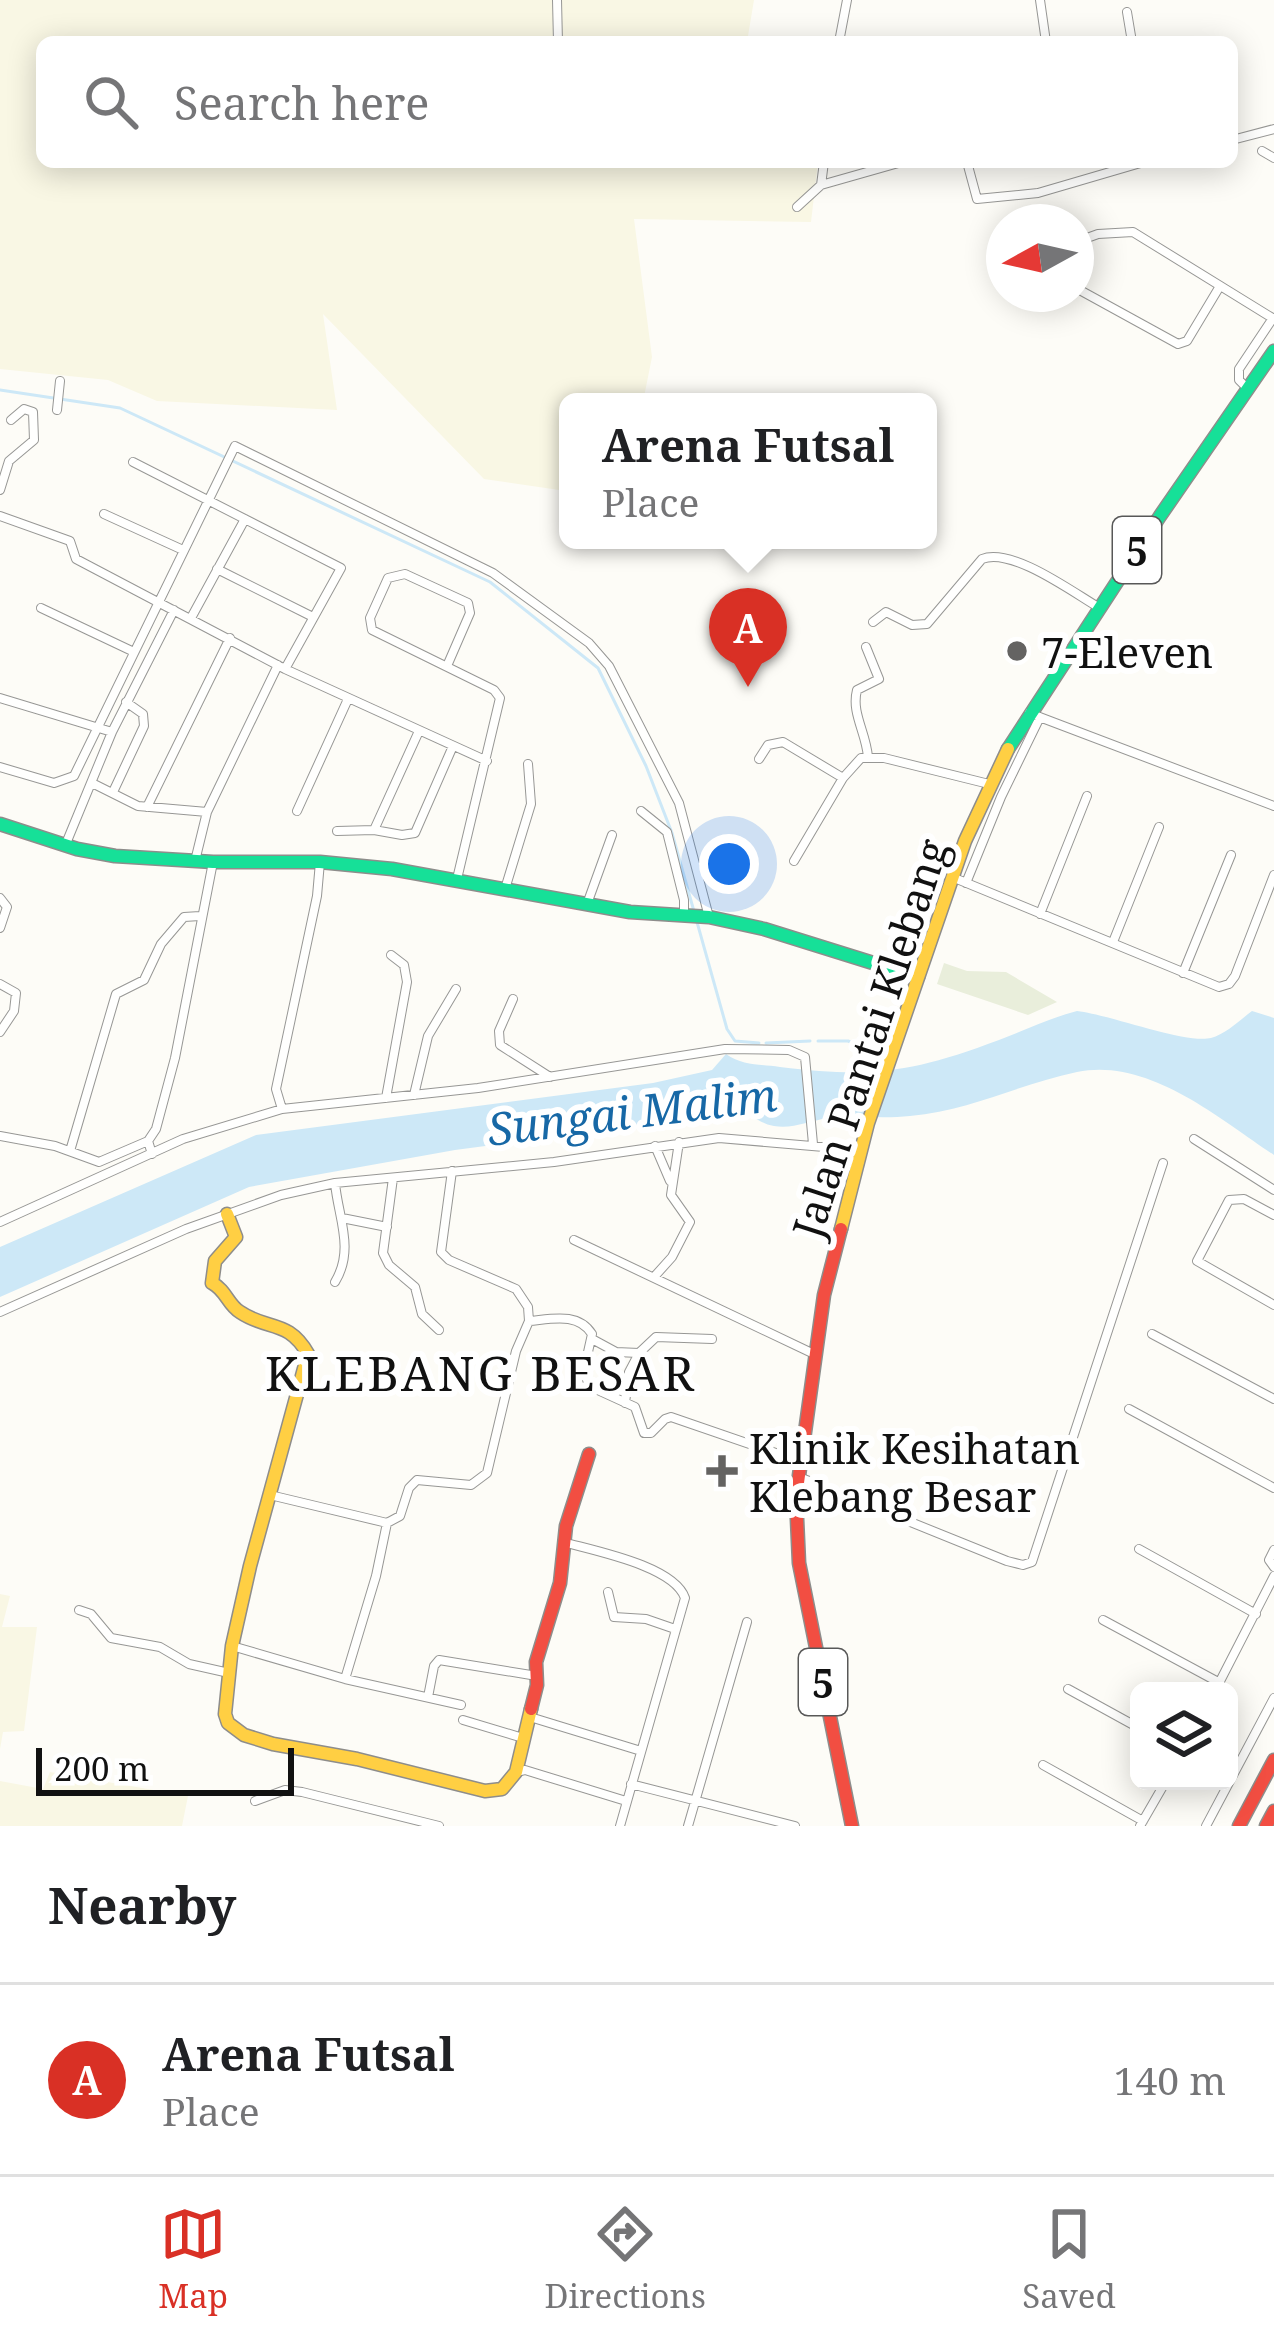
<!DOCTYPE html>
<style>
:root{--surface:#fff;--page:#f6f6f6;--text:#202124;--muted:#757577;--line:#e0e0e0;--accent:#d93025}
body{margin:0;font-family:"Noto Serif",serif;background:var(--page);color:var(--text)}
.controls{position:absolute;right:36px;bottom:36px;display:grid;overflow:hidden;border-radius:18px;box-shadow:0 6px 30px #0003}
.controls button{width:108px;height:108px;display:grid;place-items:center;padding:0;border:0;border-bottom:3px solid var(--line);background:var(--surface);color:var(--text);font:60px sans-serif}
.compass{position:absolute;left:986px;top:204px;width:108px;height:108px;border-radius:50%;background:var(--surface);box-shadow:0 6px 30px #0003;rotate:262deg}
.scale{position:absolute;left:36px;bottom:30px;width:258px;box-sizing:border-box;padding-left:12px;border:6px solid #111;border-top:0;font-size:33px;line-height:42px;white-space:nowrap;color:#111;-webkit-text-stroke:9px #fff;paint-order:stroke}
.you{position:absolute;left:729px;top:864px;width:42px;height:42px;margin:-30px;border:9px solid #fff;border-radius:50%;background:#1a73e8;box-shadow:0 0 0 18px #1a73e833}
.badge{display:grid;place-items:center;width:78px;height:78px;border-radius:50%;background:var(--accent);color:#fff;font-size:39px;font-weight:700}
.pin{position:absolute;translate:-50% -99px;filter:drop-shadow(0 3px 6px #0008)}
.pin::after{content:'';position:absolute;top:63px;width:42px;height:36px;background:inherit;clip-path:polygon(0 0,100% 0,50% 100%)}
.popup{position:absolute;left:559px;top:393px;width:378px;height:156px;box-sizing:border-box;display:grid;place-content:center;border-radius:18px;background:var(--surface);filter:drop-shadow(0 3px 9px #0005);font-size:39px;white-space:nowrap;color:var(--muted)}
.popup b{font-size:45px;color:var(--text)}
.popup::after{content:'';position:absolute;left:50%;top:100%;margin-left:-24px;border:24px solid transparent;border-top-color:var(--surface)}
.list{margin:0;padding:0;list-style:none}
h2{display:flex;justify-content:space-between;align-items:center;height:156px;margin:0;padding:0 48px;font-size:51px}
h2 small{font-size:39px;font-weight:400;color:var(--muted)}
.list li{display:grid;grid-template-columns:78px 1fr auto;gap:36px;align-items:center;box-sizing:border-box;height:192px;padding:0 48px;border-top:3px solid var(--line)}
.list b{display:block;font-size:45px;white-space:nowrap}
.list p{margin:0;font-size:39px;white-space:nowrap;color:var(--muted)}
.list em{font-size:39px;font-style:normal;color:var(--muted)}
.icon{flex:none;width:66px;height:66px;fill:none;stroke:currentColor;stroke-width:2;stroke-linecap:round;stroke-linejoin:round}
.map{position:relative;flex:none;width:1274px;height:1826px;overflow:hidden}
.search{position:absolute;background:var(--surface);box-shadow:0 6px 30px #0003;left:36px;right:36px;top:36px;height:132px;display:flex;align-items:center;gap:30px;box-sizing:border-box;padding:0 42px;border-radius:18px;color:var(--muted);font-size:45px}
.sheet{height:348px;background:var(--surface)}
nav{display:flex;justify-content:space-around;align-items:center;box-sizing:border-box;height:168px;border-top:3px solid var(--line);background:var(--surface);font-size:33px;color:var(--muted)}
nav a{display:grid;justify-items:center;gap:6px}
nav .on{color:var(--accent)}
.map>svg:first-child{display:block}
.farmland{fill:#f9f7e4}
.cemetery{fill:#e9eedb}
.water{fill:#cde8f7}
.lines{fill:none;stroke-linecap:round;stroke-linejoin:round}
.stream{stroke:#cde8f7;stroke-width:3}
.street-casing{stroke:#979795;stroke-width:10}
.fast-casing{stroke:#8e8d8b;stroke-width:15}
.slow-casing{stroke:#8e8d8b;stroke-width:15}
.jam-casing{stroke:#8e8d8b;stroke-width:15}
.street{stroke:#fffffe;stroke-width:8}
.fast{stroke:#16e098;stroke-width:12}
.slow{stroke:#ffcf43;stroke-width:12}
.jam{stroke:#f24e42;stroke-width:12}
.poi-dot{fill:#646362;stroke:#fff;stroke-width:4.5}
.labels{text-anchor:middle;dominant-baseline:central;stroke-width:12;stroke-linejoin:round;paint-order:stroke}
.shield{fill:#fff;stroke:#585858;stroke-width:3}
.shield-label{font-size:39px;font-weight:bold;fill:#111}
.poi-label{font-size:42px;fill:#111;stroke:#fff;text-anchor:start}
.street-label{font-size:42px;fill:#111;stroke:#fff}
.water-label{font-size:45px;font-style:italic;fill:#1768a6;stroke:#fff}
.quarter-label{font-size:48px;letter-spacing:3px;fill:#111;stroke:#fff}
</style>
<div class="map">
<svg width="1274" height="1826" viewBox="0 0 1274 1826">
<rect width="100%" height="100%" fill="#fdfcf7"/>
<path class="farmland" d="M0,0H754L747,42H42V162H818L811,222L634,219L652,357L643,402H568L566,491L484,479L323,314L337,410L157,401L108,380L0,369Z
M0,1594L10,1596L2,1627H37L24,1731L3,1732L0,1749Z
M50,1772L188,1796L182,1826H0V1781L43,1789Z"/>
<path class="cemetery" d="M944,963L967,971L1006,972L1057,1002L1028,1015L937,984Z"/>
<path class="water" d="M1077,1011C1111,1015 1185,1044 1211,1038C1226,1034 1240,1020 1252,1011L1274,1018V1155C1220,1119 1148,1057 1077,1072C1019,1084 973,1110 910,1116C883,1119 855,1115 828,1118C809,1121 793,1129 774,1126C758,1124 752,1111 733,1113L455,1150L249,1187L0,1297V1247L256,1135L653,1083L712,1070L726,1054C743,1066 760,1064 780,1067C872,1078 911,1073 999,1040C1025,1030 1050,1018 1077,1011Z"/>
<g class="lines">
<path class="stream" d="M0,390L120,408L490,582L598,668L646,766L672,833L727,1029L735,1041L759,1043
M818,1041H848L855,1044L859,1075
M766,1043L810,1041"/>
<g class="street-casing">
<path id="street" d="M557,0L558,42
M1040,0L1046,42
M1127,12L1132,42
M839,42L847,0
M1232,140L1274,129
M1262,151L1274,158
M967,162L977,199L1038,193L1144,162
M821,185L824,162
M797,207L821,185L902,162
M1076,242L1098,234L1133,232L1274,319
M1076,288L1178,344L1187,341L1220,286
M1248,389L1239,380V369L1273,318
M57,410L60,381
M133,462L341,568L285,669
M0,490L9,461L34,440L33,412L24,409L11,420
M104,514L183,550
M0,516L70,541L76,559L285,669L487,761
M217,569L313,617
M41,608L134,652
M191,618L245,519
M873,622L886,612L912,625L927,624L982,559C1011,547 1071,591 1098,607
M866,647L879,679L857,690C851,713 866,732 868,757
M447,666L470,613L468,603L405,574L388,578L370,618L372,630L494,690L500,698L457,879
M0,698L112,732
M1029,713L1274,806
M759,759L768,745L783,742L843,778
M0,767L54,783L74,776L235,446L493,573L589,643L609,666L679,803L709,917
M92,783L138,806L207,812
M113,792L144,726L143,714L126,702
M147,807L230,638
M297,811L348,699
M641,811L667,832L684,900V915
M374,830L402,835L415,833L453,746
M337,831L374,830L419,731
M65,846L112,732L174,610
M195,861L207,812L278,665
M794,861L843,778L861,758H884L989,784
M952,877L1219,987L1229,984L1235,976L1274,875
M966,883L1001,797L1040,717
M505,889L531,804L528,764
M0,898L7,907L0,928
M587,904L612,835
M1040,914L1087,796
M1113,942L1159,827
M1183,973L1231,855
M0,984L16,993L14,1011L0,1032
M513,999L499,1031L500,1045L550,1077
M414,1095L428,1036L456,989
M386,1098L407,982L404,965L391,955
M282,1109L276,1089L317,896L320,862
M0,1136L55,1146L99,1162L148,1141
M1194,1139L1274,1190
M655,1146L670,1181
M70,1151L116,994L144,980L161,944L184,917L200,916
M152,1154L148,1141L156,1129L175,1058L213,862
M393,1178L383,1253L389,1265L415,1287L422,1314L439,1330
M335,1183C338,1217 355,1249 335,1282
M1274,1215L1244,1199L1229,1200L1197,1261L1274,1305
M342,1218L387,1227
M0,1222L183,1139L282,1109L478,1088L725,1049L789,1050L805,1057L813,1144
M574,1240L814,1354
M654,1277L672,1257L690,1222L671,1195L679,1142
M0,1312L186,1229L281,1195L335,1183L554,1162L719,1138L859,1150
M529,1321C552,1319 578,1312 592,1334L584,1370L589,1386L635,1407L644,1433H651L665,1419L671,1417L799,1461
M1152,1334L1274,1399
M592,1339L616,1352L639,1353L656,1337L712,1339
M625,1403L629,1372L639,1353
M1129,1409L1274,1488
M799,1477L1007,1561L1023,1565L1032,1562L1163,1163
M270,1495L387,1523L400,1516L409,1488L417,1480L471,1485L487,1473L516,1351L529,1321L528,1307L516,1289L449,1260L441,1252L452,1171
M563,1542C595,1551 674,1566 685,1598L620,1826
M1139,1549L1256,1614
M1274,1550L1269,1560L1274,1567
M608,1592L614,1617L646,1619L675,1629
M79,1610L91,1614L111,1638L160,1647L189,1664L229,1673
M1103,1620L1220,1683
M232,1646L345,1679L461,1705
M345,1679L376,1576L387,1523
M1068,1689L1139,1728
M1215,1691L1274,1576
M428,1697L434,1666L439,1660L537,1676
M530,1717L641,1751
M463,1720L523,1738
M1043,1765L1143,1821
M516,1772L525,1770L626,1801
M631,1784L795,1826
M255,1801L285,1790L302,1792L439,1826
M688,1826L747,1622
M1140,1826L1166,1781
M1206,1826L1274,1698"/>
</g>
<g class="fast-casing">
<path id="fast" d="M1008,749L1160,516L1274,351
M0,824L77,849L115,856L213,862H320L392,869L630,912L709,917L764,929L918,977"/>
</g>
<g class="slow-casing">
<path id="slow" d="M227,1214L236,1237L215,1261L212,1283C226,1290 228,1305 240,1312C268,1331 288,1319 308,1354L250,1566L232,1646L225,1714L228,1723L244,1735L273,1744L357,1759L485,1791L502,1789L516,1772L531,1709
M841,1229L868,1123L965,841L1008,749"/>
</g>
<g class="jam-casing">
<path id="jam" d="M841,1229L824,1295L796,1497L799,1563L852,1826
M531,1709L537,1685L536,1662L560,1583L566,1526L589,1454
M1239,1826L1274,1760
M1266,1826L1274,1811"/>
</g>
<use href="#street" class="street"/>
<use href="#fast" class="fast"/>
<use href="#slow" class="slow"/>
<use href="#jam" class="jam"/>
</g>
<g class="poi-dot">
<circle cx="1017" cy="651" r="12"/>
<path d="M716 1453h12v12h12v12h-12v12h-12v-12h-12v-12h12z"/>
</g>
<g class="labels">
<g class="shield">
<rect x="1113" y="517" width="48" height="66" rx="9"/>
<rect x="799" y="1649" width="48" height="66" rx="9"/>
</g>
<g class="shield-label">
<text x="1137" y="550">5</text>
<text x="823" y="1682">5</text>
</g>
<g class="poi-label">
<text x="1041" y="651">7-Eleven</text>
<text x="749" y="1447">Klinik Kesihatan<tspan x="749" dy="48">Klebang Besar</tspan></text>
</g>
<g class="street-label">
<text transform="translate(869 1038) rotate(-72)">Jalan Pantai Klebang</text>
</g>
<g class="water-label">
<text transform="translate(632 1111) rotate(-7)">Sungai Malim</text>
</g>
<g class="quarter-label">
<text x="481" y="1372">KLEBANG BESAR</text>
</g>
</g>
</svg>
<div class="controls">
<button><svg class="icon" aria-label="layers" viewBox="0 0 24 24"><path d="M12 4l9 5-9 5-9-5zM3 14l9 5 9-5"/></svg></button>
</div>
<svg class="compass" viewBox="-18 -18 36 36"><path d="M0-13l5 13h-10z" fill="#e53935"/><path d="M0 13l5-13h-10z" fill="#757577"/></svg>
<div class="scale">200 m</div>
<div class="you"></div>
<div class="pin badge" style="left:748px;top:687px">A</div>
<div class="popup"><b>Arena Futsal</b>Place</div>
<div class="search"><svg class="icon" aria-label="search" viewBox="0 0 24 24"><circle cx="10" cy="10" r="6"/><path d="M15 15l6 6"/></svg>Search here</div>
</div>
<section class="sheet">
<h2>Nearby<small></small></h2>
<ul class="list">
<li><span class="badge">A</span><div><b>Arena Futsal</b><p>Place</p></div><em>140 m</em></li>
</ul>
</section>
<nav>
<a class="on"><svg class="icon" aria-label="map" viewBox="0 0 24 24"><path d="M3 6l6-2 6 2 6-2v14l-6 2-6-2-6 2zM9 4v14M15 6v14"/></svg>Map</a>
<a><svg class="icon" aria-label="directions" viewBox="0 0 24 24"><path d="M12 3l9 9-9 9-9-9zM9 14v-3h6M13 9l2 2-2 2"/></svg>Directions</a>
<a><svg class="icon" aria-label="saved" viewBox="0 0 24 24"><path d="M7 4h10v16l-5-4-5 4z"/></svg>Saved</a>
</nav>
